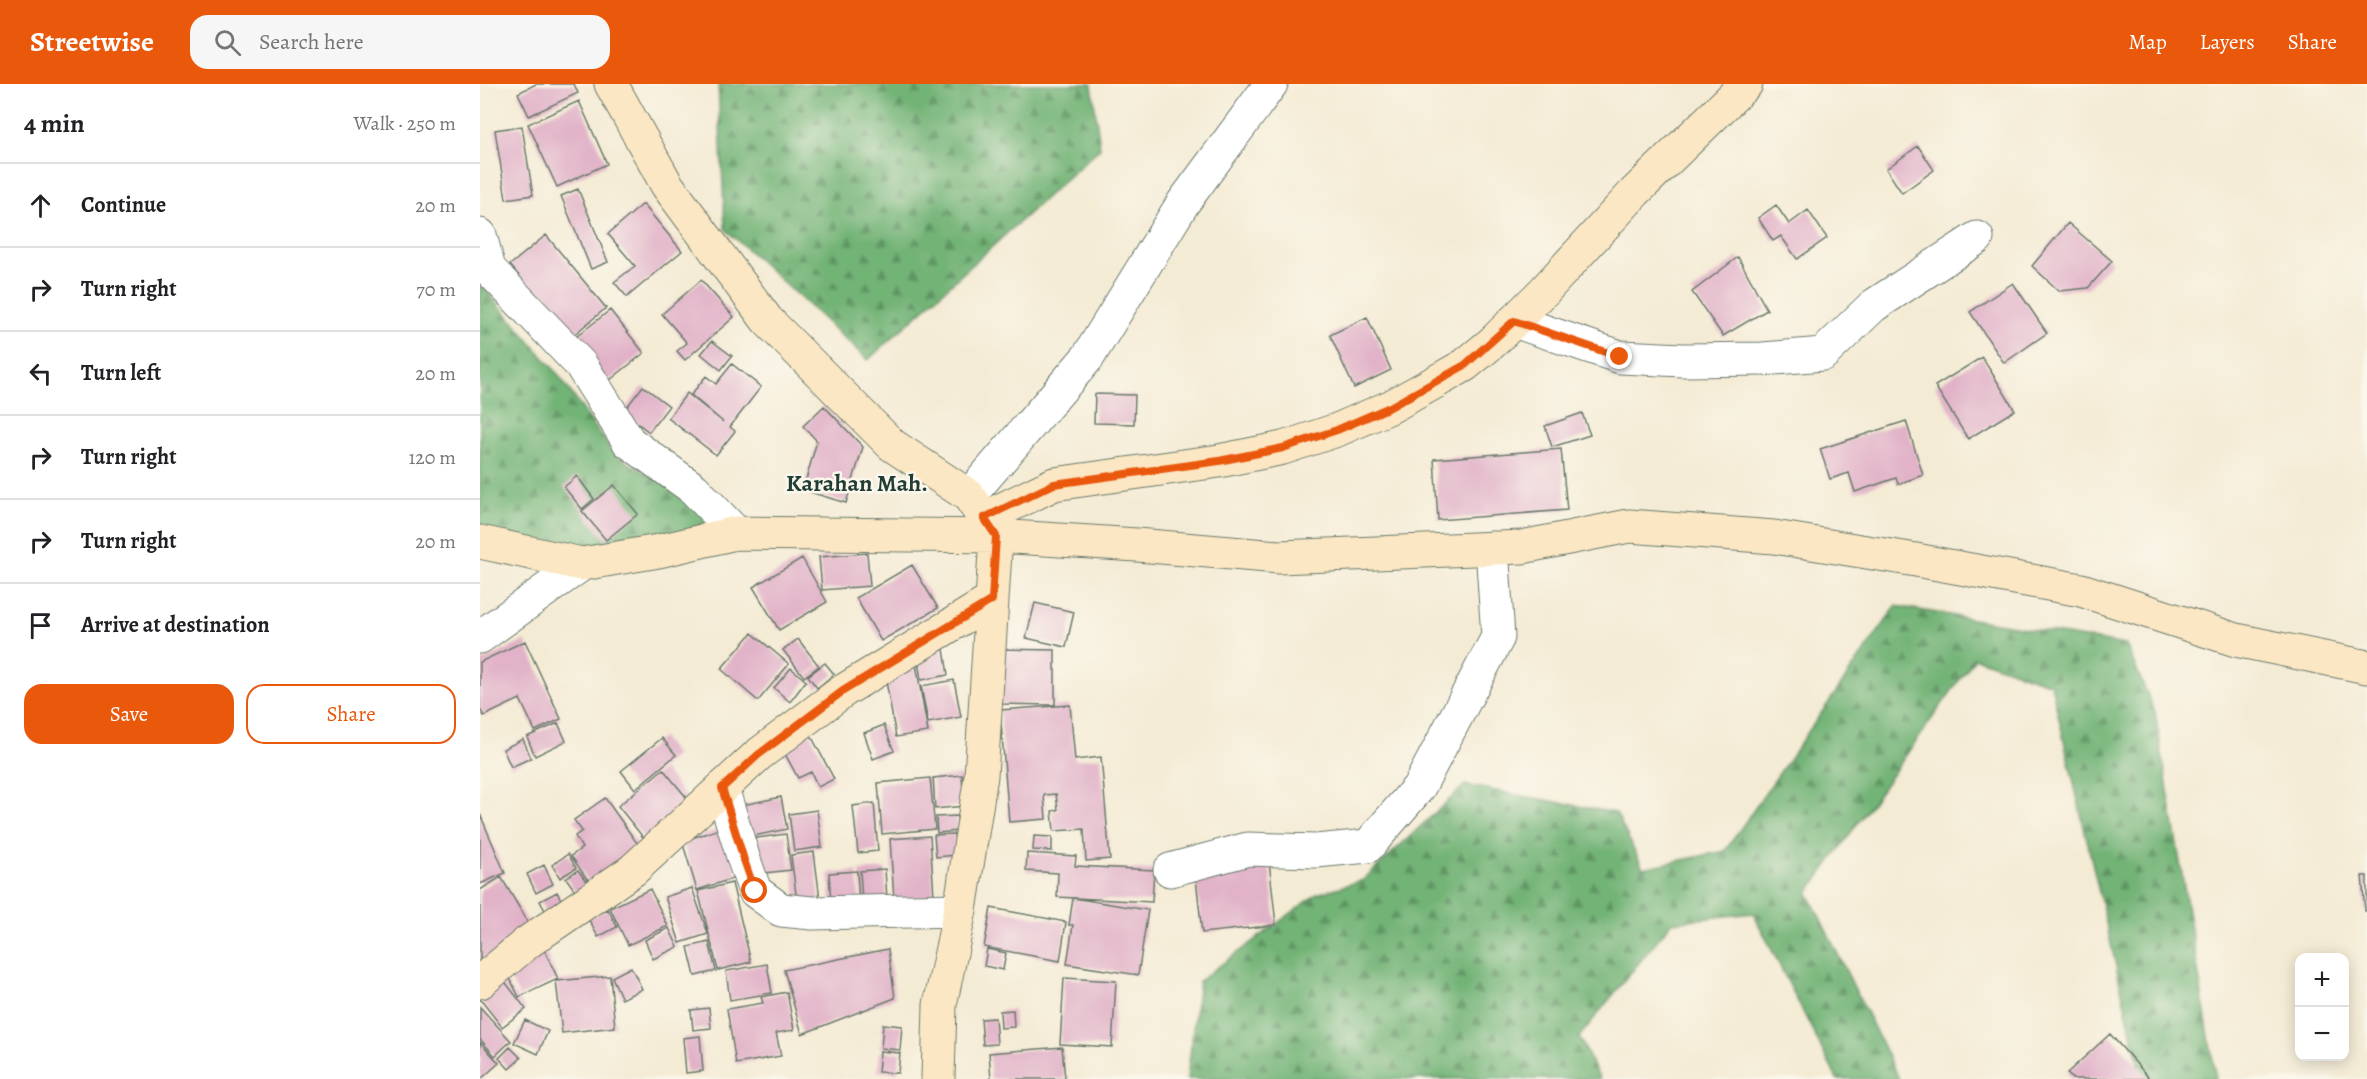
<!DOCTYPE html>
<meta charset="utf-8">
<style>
:root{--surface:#fff;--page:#f6f6f6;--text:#202124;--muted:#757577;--line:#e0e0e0;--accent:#ea580c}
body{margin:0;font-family:Alegreya,serif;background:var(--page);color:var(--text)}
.controls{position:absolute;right:18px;bottom:18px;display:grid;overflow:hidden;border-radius:12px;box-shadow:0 3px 15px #0003}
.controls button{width:54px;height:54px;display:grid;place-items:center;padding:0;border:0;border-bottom:2px solid var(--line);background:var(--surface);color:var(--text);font:30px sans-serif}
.stop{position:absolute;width:18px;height:18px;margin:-14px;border:4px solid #ea580c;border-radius:50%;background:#fff}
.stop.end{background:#ea580c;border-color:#fff;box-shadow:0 2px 6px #0008}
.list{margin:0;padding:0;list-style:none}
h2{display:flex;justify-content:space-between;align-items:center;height:78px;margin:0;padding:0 24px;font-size:26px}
h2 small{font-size:20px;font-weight:400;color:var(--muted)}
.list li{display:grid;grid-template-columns:39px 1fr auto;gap:18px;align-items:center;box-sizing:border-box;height:84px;padding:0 24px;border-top:2px solid var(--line)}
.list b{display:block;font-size:22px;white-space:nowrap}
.list em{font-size:20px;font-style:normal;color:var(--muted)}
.actions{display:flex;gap:12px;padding:18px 24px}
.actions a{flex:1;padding:14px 0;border:2px solid var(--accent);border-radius:18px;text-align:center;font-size:21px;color:var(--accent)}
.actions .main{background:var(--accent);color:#fff}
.icon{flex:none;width:33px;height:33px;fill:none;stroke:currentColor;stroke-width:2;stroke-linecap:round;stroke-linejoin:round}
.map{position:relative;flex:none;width:1887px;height:995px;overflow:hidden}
header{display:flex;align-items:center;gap:36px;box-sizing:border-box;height:84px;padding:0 30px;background:var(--accent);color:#fff}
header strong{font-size:28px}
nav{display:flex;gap:33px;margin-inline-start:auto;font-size:21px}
.search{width:420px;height:54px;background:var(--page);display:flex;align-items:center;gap:15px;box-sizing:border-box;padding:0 21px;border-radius:18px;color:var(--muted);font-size:22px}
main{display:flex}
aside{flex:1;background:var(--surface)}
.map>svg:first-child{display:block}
.forest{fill:url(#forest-firs);stroke:#487855;stroke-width:1.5}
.building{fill:#e1b2c8}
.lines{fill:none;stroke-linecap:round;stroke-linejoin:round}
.street-casing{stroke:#6a7a6c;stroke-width:35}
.secondary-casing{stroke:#6a7a6c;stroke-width:35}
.street{stroke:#fff;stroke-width:33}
.secondary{stroke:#fbe7c3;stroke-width:33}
.route{stroke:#ea580c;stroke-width:8}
.labels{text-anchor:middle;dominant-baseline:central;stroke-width:5;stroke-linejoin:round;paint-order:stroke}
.district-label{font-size:24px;font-weight:bold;fill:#1f3d34;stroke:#fbf7ec}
</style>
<header>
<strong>Streetwise</strong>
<div class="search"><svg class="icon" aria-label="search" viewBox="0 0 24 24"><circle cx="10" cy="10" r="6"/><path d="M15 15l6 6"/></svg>Search here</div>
<nav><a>Map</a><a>Layers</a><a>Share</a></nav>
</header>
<main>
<aside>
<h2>4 min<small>Walk · 250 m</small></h2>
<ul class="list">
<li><svg class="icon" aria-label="ahead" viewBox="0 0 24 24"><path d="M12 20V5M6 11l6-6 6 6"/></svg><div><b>Continue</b></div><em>20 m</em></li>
<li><svg class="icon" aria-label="right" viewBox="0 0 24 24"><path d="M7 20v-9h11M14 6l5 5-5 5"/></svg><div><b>Turn right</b></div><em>70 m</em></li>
<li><svg class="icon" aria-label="left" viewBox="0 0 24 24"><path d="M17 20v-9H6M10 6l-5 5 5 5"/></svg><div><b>Turn left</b></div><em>20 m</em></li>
<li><svg class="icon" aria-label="right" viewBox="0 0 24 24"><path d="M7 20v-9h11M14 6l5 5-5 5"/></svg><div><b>Turn right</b></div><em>120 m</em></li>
<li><svg class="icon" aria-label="right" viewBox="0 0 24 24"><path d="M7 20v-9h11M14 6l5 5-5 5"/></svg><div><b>Turn right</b></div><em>20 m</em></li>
<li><svg class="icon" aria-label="arrive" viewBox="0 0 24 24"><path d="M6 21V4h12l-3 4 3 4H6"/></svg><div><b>Arrive at destination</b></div></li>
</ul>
<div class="actions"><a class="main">Save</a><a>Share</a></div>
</aside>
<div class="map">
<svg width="1887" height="995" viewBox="0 0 1887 995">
<defs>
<pattern id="forest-firs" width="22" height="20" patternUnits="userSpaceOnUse" patternTransform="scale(1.5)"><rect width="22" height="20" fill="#72b376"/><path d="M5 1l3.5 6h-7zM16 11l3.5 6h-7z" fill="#5d9362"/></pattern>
</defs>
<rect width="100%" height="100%" fill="#fbf7ec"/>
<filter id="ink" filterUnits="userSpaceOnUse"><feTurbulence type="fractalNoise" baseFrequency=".0167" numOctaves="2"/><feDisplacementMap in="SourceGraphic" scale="12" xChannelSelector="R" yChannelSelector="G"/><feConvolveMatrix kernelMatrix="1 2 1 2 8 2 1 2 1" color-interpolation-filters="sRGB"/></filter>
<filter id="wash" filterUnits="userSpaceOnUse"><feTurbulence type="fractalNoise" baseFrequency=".008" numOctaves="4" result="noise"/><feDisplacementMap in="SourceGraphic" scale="24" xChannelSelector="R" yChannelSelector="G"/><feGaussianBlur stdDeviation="1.35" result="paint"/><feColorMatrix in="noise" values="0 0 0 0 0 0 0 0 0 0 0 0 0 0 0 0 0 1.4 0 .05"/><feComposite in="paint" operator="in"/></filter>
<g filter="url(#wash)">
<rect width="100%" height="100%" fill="#f4ebd4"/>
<path class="forest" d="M238,0H612L620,64L388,276L245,145Z
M0,199L77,289L135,371L243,435L102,480L0,466Z
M1416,522L1646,561L1675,628L1736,995H1662L1571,600L1495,574L1328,809L1419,995H1357L1273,829L1192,838L1099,953L1120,995H707L719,897L837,810L883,796L985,701L1136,729L1163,784L1245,767Z"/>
<g id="blocks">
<path class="building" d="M56,0H94L98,9L49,32L38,9Z
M99,17L127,80L77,103L48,40Z
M42,42L53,111L26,115L15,46Z
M1438,62L1454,86L1422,109L1406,85Z
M98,105L128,178L111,185L81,112Z
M163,120L202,167L147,213L134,198L155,182L128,150Z
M1296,121L1309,140L1328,126L1347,154L1317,175L1301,152L1293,157L1278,134Z
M1588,139L1632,177L1608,204L1579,207L1552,182Z
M66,151L126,224L90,254L30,181Z
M1258,173L1287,226L1243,252L1212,208Z
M221,196L254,233L205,276L197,267L207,259L182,230Z
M1533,199L1567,249L1524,279L1490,228Z
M130,226L164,269L125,300L91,257Z
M887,233L911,286L874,304L850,251Z
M232,257L252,272L241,286L221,270Z
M1502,273L1535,326L1488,355L1455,302Z
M252,280L281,303L250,343L255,347L236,371L188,334L207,309L243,338L211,311L226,292L236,300Z
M163,302L189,322L169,348L143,328Z
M615,310L655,311L654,340L614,339Z
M344,322L383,363L366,419L323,406L337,357L323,342Z
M1102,329L1110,351L1072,363L1065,342Z
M1426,337L1443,391L1418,400L1416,394L1375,408L1369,389L1350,395L1340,365Z
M1081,365L1087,426L958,436L954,375Z
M97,392L114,415L102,425L84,403Z
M134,401L158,430L126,456L102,427Z
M387,469L390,502L342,506L339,473Z
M322,474L347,518L299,546L273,503Z
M432,481L458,524L401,557L376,514Z
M555,519L594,528L586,563L546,554Z
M272,549L309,580L278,617L241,585Z
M318,555L339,582L324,593L303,566Z
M45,557L81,635L55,647L40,615L4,632L0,625V578Z
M464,565L468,591L441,596L437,570Z
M520,565L575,566V621L520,620Z
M345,579L354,590L337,604L328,592Z
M436,580L448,648L416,653L404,586Z
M311,584L326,597L310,618L294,604Z
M474,596L481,633L448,639L441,602Z
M590,621L595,676L621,673L630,775L606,777L604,745L574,747L572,727L578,726L576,710L564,711L566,735L529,738L520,626Z
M78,639L86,657L55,672L47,653Z
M404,641L414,667L393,675L384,649Z
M327,644L354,695L338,703L331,688L318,694L304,668Z
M182,654L196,671L155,705L141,687Z
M43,655L51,674L31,683L23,665Z
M183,685L211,719L166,757L138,722Z
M482,691L484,722L455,725L453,694Z
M450,694L455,745L402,750L398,699Z
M301,713L307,745L264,754L258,722Z
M125,714L162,766L112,802L91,772L102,764L95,752L102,747L94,736Z
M394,719L398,767L378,769L373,722Z
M337,726L342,763L314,767L309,730Z
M0,730L25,789L0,800Z
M477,732L478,747L457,749L456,733Z
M243,744L258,793L217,806L202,757Z
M306,750L311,786L275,790L270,755Z
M474,750L476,771L456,773L454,751Z
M450,752L454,812L414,815L410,755Z
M554,752L572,753V767L553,766Z
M334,768L340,815L317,818L311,771Z
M547,769L596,772L595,782L674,786L672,818L577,813L578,789L546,787Z
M88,770L96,784L80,794L72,781Z
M789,777L796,841L722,849L715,785Z
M64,781L73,800L56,809L47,790Z
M405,785L407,815L382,817L380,787Z
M98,786L112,805L100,814L86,794Z
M377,787L379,817L351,819L349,789Z
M1882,792H1887V827H1885Z
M21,793L52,845L0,887V806Z
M252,799L271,878L238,886L218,807Z
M212,804L228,850L200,859L185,813Z
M170,805L188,842L148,861L130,824Z
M77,808L85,823L68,832L60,817Z
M593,814L668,826L658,891L587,880L593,841H589Z
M511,824L586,838L580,877L504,863Z
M128,825L137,843L118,853L108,834Z
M189,844L198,863L173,875L165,856Z
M229,858L236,887L215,892L208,863Z
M64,865L78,895L39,913L25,884Z
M408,865L415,914L322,950L304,886Z
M507,865L526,869L523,886L504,882Z
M287,880L292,909L250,916L246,887Z
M151,883L162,905L142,915L132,893Z
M19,890L46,925L22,943L0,915V905Z
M130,892L135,943L82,949L76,897Z
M584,894L636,897L632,963L580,960Z
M307,908L314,946L296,949L301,972L256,980L247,925L283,919L281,913Z
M0,923L31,957L15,972L0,955Z
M229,924L231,944L213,946L211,926Z
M533,926L534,943L521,944L520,927Z
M515,934L517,960L503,961L501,935Z
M45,936L68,947L58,970L34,959Z
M403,940L422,942L420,966L401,964Z
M1630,950L1670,995H1592L1587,989Z
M220,952L223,987L206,989L203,954Z
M0,958L19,979L1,995H0Z
M30,963L41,974L29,985L19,974Z
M582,963L585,995H511L509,969Z
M400,967L420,969L418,989L398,988Z"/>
</g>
</g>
<g filter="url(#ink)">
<use href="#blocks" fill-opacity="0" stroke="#6a7a6c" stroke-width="1.5"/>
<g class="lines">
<g class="street-casing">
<path id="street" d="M0,151L9,185L101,281L149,358L214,405L256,449
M1034,237L1140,273L1203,276L1283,275L1343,270L1393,222L1497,154
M489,412L608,273L703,119L791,0
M0,553L102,480
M242,704L264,776L275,807L301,826L332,829L480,826
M690,786L768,765L836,767L888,762L939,703L1018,553L1012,464"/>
</g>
<g class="secondary-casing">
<path id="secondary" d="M131,0L187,101L287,236L412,361L489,412L516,452L501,692L480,826L460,921L458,995
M504,434L574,400L739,377L803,364L857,346L910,323L950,301L985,281L1013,258L1064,207L1155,108L1266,0
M0,458L102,480L179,467L256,449L516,452L657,461L799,473L1042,463L1149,442L1294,453L1436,476L1601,506L1756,556L1887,583
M0,898L48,858L153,786L278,671L363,607L512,516"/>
</g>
<use href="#street" class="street"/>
<use href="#secondary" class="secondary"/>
</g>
</g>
<g class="lines" filter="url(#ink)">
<path class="route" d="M275,807L264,776L242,704L278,671L363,607L512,516L516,452L504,434L574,400L739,377L803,364L857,346L910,323L985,281L1034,237L1140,273"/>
</g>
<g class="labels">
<g class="district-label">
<text x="377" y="399">Karahan Mah.</text>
</g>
</g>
</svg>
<div class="controls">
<button>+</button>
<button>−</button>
</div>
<div class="stop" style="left:275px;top:807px"></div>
<div class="stop end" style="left:1140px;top:273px"></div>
</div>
</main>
